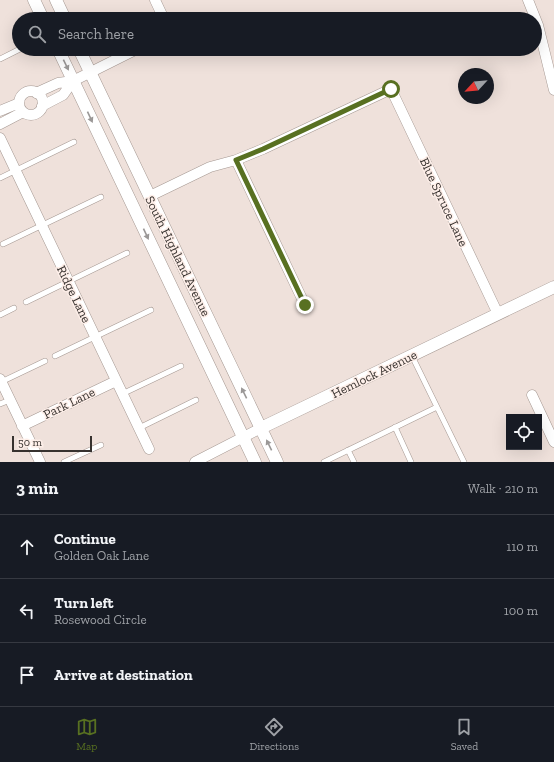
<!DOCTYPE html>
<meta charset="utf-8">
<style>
:root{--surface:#171b24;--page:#242831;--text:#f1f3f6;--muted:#9ea1a6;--line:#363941;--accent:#587021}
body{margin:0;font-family:"Zilla Slab",serif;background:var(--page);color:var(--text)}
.controls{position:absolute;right:12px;bottom:12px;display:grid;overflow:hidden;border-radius:0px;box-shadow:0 4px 16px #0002}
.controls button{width:36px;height:36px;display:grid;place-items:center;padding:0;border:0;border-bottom:1px solid var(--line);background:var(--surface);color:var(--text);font:20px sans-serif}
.compass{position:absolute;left:458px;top:68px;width:36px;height:36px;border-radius:50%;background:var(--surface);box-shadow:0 4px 16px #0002;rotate:244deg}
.scale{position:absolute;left:12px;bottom:10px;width:80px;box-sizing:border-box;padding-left:4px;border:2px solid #37322f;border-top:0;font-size:11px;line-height:14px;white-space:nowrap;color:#37322f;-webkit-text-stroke:3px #fdeee8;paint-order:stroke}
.stop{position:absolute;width:12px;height:12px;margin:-9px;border:3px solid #587021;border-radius:50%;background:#fff}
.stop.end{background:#587021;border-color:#fff;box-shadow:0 1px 4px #0008}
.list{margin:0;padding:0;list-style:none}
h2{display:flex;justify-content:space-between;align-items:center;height:52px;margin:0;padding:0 16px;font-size:17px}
h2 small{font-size:13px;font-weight:400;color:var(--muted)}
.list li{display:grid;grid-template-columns:26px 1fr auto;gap:12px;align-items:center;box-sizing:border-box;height:64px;padding:0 16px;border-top:1px solid var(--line)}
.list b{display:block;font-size:15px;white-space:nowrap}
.list p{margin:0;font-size:13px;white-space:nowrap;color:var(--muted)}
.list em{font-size:13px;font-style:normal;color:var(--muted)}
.icon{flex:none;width:22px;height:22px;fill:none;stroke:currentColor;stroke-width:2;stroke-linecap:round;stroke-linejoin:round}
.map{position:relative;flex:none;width:554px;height:462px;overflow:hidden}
.search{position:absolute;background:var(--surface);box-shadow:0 4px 16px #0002;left:12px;right:12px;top:12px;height:44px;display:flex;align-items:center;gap:10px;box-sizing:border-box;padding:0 14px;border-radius:22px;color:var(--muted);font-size:15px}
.sheet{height:244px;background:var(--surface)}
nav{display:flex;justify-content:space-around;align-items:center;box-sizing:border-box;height:56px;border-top:1px solid var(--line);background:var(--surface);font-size:11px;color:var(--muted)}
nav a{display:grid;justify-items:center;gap:2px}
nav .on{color:var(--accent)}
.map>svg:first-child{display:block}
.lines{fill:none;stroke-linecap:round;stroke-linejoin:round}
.service-casing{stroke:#a59892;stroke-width:6}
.minor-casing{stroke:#a59892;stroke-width:11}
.tertiary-casing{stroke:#a59892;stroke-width:13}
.service{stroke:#fff;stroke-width:5}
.minor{stroke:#fff;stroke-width:10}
.tertiary{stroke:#fff;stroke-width:12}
.oneway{fill:#9b9897}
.route{stroke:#587021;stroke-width:5}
.labels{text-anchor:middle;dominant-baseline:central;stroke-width:3;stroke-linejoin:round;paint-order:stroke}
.street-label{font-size:13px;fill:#37322f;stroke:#fdeee8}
</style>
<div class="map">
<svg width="554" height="462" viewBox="0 0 554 462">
<rect width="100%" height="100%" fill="#efe1db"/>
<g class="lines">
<g class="service-casing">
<path id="service" d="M0,59L20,49
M0,178L74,142
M3,244L101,197
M26,302L127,253
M0,315L14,308
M55,356L151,310
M412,356L464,462
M1,382L45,361
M122,394L181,366
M0,404L10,400
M395,427L411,462
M139,428L196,400
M348,450L354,462
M64,462L101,445
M324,462L437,407"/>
</g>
<g class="minor-casing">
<path id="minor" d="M155,0L164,19
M528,0L538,25L554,90
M19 103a12 12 0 1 1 24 0a12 12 0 1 1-24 0Z
M36,93L58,83L73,81
M42,106L63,95L73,81L137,49
M0,111L19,103
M0,124L23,112
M0,138L149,449
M236,160L305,305
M150,196L210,167L236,160L263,149L391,89L498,314
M0,379L40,462
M532,395L554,442
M22,426L116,381
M195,462L261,428"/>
</g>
<g class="tertiary-casing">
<path id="tertiary" d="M34,0L43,19
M56,0L65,19
M58,49L255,462
M79,49L277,462
M261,428L554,287"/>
</g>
<use href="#service" class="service"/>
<use href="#minor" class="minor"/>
<use href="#tertiary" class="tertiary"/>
</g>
<defs><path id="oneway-solid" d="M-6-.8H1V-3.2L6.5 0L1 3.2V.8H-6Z"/></defs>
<g class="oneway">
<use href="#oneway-solid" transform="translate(66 65) rotate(64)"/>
<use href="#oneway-solid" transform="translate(90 117) rotate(65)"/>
<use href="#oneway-solid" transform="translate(146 234) rotate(65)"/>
<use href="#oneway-solid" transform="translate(244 393) rotate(-116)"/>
<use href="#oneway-solid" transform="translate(269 445) rotate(-116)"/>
</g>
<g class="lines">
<path class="route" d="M305,305L236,160L263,149L391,89"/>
</g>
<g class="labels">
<g class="street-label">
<text transform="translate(444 202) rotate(65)">Blue Spruce Lane</text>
<text transform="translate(178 256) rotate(64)">South Highland Avenue</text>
<text transform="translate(74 294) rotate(64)">Ridge Lane</text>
<text transform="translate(374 374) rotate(-26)">Hemlock Avenue</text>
<text transform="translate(69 403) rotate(-26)">Park Lane</text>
</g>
</g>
</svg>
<div class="controls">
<button><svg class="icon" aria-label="locate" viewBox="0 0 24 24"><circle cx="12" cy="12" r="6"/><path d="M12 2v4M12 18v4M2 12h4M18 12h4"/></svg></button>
</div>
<svg class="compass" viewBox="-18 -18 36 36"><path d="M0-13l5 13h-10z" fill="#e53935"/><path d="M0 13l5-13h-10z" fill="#9ea1a6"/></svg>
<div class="scale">50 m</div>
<div class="stop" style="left:391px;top:89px"></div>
<div class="stop end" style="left:305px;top:305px"></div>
<div class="search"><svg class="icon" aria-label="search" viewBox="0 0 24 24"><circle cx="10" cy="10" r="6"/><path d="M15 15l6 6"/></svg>Search here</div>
</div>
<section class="sheet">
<h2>3 min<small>Walk · 210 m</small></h2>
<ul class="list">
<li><svg class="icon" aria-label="ahead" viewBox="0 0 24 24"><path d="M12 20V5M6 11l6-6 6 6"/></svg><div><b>Continue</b><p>Golden Oak Lane</p></div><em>110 m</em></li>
<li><svg class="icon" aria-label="left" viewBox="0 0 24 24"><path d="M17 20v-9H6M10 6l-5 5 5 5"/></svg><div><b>Turn left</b><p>Rosewood Circle</p></div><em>100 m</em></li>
<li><svg class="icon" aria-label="arrive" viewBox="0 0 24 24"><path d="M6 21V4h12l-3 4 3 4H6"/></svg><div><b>Arrive at destination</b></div></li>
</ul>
</section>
<nav>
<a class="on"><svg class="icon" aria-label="map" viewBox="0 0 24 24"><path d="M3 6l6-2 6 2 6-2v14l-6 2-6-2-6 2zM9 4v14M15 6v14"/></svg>Map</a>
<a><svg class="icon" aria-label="directions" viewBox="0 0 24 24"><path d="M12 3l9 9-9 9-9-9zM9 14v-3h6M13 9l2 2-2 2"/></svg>Directions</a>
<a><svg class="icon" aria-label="saved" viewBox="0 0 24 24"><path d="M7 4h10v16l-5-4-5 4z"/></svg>Saved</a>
</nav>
